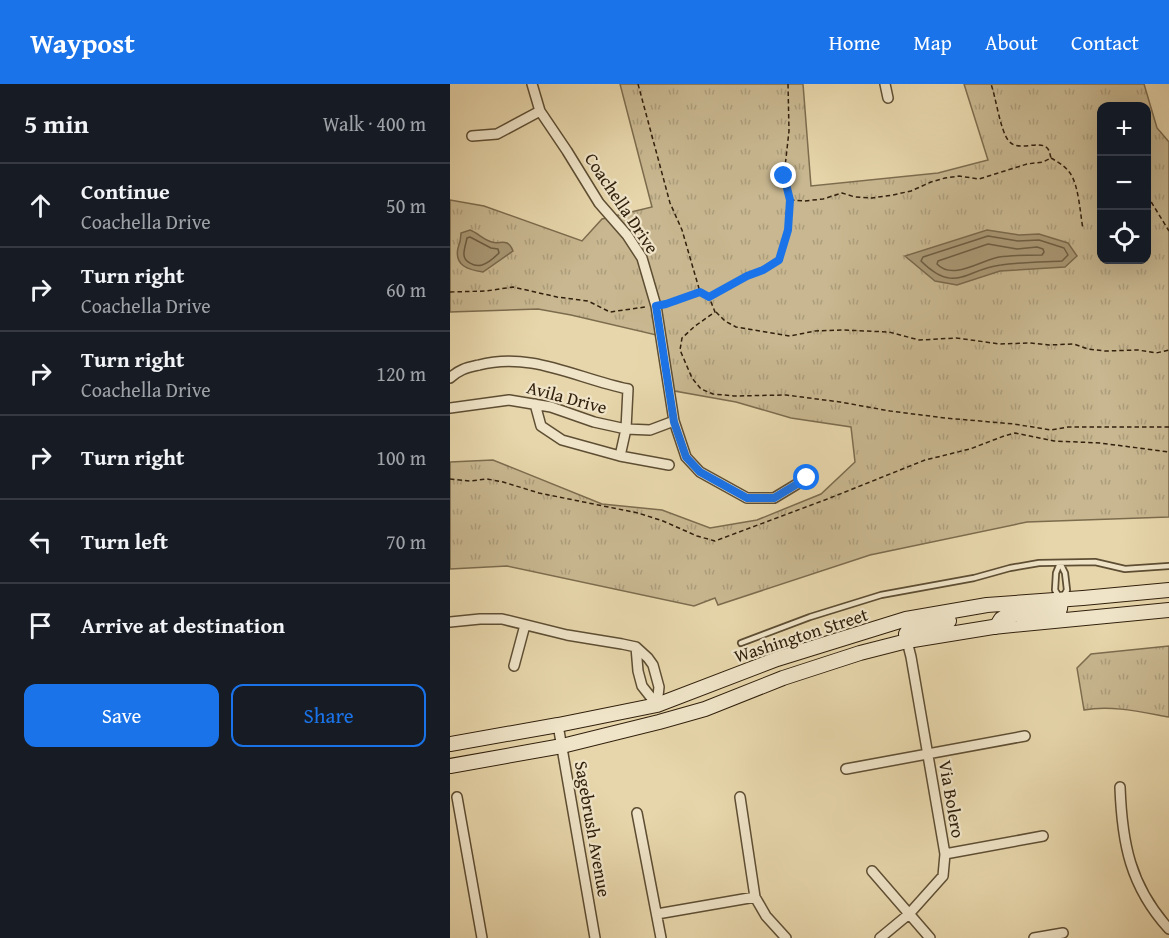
<!DOCTYPE html>
<meta charset="utf-8">
<style>
:root{--surface:#171b24;--page:#20242c;--text:#f1f3f6;--muted:#9ea1a6;--line:#363941;--accent:#1a73e8}
body{margin:0;font-family:"Gentium Book Plus",serif;background:var(--page);color:var(--text)}
.controls{position:absolute;right:18px;top:18px;display:grid;overflow:hidden;border-radius:12px;box-shadow:0 6px 24px #0002}
.controls button{width:54px;height:54px;display:grid;place-items:center;padding:0;border:0;border-bottom:2px solid var(--line);background:var(--surface);color:var(--text);font:30px sans-serif}
.stop{position:absolute;width:18px;height:18px;margin:-14px;border:4px solid #1a73e8;border-radius:50%;background:#fff}
.stop.end{background:#1a73e8;border-color:#fff;box-shadow:0 2px 6px #0008}
.list{margin:0;padding:0;list-style:none}
h2{display:flex;justify-content:space-between;align-items:center;height:78px;margin:0;padding:0 24px;font-size:26px}
h2 small{font-size:20px;font-weight:400;color:var(--muted)}
.list li{display:grid;grid-template-columns:39px 1fr auto;gap:18px;align-items:center;box-sizing:border-box;height:84px;padding:0 24px;border-top:2px solid var(--line)}
.list b{display:block;font-size:22px;white-space:nowrap}
.list p{margin:0;font-size:20px;white-space:nowrap;color:var(--muted)}
.list em{font-size:20px;font-style:normal;color:var(--muted)}
.actions{display:flex;gap:12px;padding:18px 24px}
.actions a{flex:1;padding:14px 0;border:2px solid var(--accent);border-radius:12px;text-align:center;font-size:21px;color:var(--accent)}
.actions .main{background:var(--accent);color:#fff}
.icon{flex:none;width:33px;height:33px;fill:none;stroke:currentColor;stroke-width:2;stroke-linecap:round;stroke-linejoin:round}
.map{position:relative;flex:none;width:719px;height:854px;overflow:hidden}
header{display:flex;align-items:center;gap:36px;box-sizing:border-box;height:84px;padding:0 30px;background:var(--accent);color:#fff}
header strong{font-size:28px}
nav{display:flex;gap:33px;margin-inline-start:auto;font-size:21px}
main{display:flex}
aside{flex:1;background:var(--surface)}
.map>svg:first-child{display:block}
.grass{fill:url(#grass-tufts);stroke:#7c6c4e;stroke-width:1.5;fill-rule:evenodd}
.water{fill:#a99875;stroke:#79684b;stroke-width:1.5}
.lines{fill:none;stroke-linecap:round;stroke-linejoin:round}
.shore{stroke:#6d5c41;stroke-width:1.5}
.service-casing{stroke:#5e4e34;stroke-width:8}
.minor-casing{stroke:#5e4e34;stroke-width:12}
.secondary-casing{stroke:#31200d;stroke-width:16}
.path{stroke:#31200d;stroke-width:1.5;stroke-dasharray:4.5 3;stroke-linecap:butt}
.service{stroke:#efe4c8;stroke-width:4.5}
.minor{stroke:#efe4c8;stroke-width:9}
.secondary{stroke:#efe4c8;stroke-width:14}
.route{stroke:#1a73e8;stroke-width:8}
.labels{text-anchor:middle;dominant-baseline:central;stroke-width:4.5;stroke-linejoin:round;paint-order:stroke}
.street-label{font-size:18px;fill:#31200d;stroke:#efe4c8}
</style>
<header>
<strong>Waypost</strong>
<nav><a>Home</a><a>Map</a><a>About</a><a>Contact</a></nav>
</header>
<main>
<aside>
<h2>5 min<small>Walk · 400 m</small></h2>
<ul class="list">
<li><svg class="icon" aria-label="ahead" viewBox="0 0 24 24"><path d="M12 20V5M6 11l6-6 6 6"/></svg><div><b>Continue</b><p>Coachella Drive</p></div><em>50 m</em></li>
<li><svg class="icon" aria-label="right" viewBox="0 0 24 24"><path d="M7 20v-9h11M14 6l5 5-5 5"/></svg><div><b>Turn right</b><p>Coachella Drive</p></div><em>60 m</em></li>
<li><svg class="icon" aria-label="right" viewBox="0 0 24 24"><path d="M7 20v-9h11M14 6l5 5-5 5"/></svg><div><b>Turn right</b><p>Coachella Drive</p></div><em>120 m</em></li>
<li><svg class="icon" aria-label="right" viewBox="0 0 24 24"><path d="M7 20v-9h11M14 6l5 5-5 5"/></svg><div><b>Turn right</b></div><em>100 m</em></li>
<li><svg class="icon" aria-label="left" viewBox="0 0 24 24"><path d="M17 20v-9H6M10 6l-5 5 5 5"/></svg><div><b>Turn left</b></div><em>70 m</em></li>
<li><svg class="icon" aria-label="arrive" viewBox="0 0 24 24"><path d="M6 21V4h12l-3 4 3 4H6"/></svg><div><b>Arrive at destination</b></div></li>
</ul>
<div class="actions"><a class="main">Save</a><a>Share</a></div>
</aside>
<div class="map">
<svg width="719" height="854" viewBox="0 0 719 854">
<defs>
<pattern id="grass-tufts" width="24" height="20" patternUnits="userSpaceOnUse" patternTransform="scale(1.5)"><rect width="24" height="20" fill="#c8b790"/><path d="M3 7l-1-3M5 7V3M7 7l1-3M15 17l-1-3M17 17v-4M19 17l1-3" fill="none" stroke="#ac9d7b"/></pattern>
</defs>
<rect width="100%" height="100%" fill="#e7d6ab"/>
<filter id="stains"><feTurbulence type="fractalNoise" baseFrequency=".00333" numOctaves="4"/><feColorMatrix values="0 0 0 0 .2 0 0 0 0 .09 0 0 0 0 .02 0 0 0 .5 -.17"/></filter>
<radialGradient id="worn" r=".72"><stop offset=".6" stop-color="#630" stop-opacity="0"/><stop offset="1" stop-color="#630" stop-opacity=".3"/></radialGradient>
<path class="grass" d="M170,0H353L361,102L488,89L538,76L514,0H694L707,44L719,58V433L577,438L420,471L268,521L265,514L244,522L57,482L0,485V378L43,376L152,420L212,426L260,444L307,436L371,410L405,378L401,343L341,334L286,318L219,306L211,252L121,231L88,225L0,228V116L34,122L132,157L152,135L202,123ZM652,22H696V176H652Z
M719,562V633C691,628 662,621 634,626L627,584L641,570Z"/>
<path class="water" d="M20,146C28,149 34,156 42,158C47,160 52,157 57,159C62,162 61,163 63,167L33,188C19,186 4,182 8,164C10,159 11,155 11,149Z
M537,146L569,151L589,150L618,159L627,172L615,183L550,187L507,201L485,197L455,172Z"/>
<g class="lines">
<path class="shore" d="M538,152L568,157L589,156L614,164L618,171L612,177C592,178 571,178 551,181C516,185 505,211 471,177L473,173Z
M20,153L41,164L48,165L49,169C45,173 38,179 32,181C25,183 13,178 14,169C14,165 16,159 17,154Z
M538,160L567,165L587,163L593,165L594,168L592,171C578,171 563,171 549,173C531,176 503,197 487,180L488,177Z"/>
<g class="service-casing">
<path id="service" d="M610,479L615,489L617,506L611,516L605,506L606,489Z
M291,559L360,533L431,511L524,494L560,484L589,479L645,478L675,485L719,482"/>
</g>
<g class="minor-casing">
<path id="minor" d="M82,0L90,27L117,67L149,119L177,151L192,174L206,222L224,337L236,373L250,388L297,414H324L357,394
M435,0L438,14
M22,52L47,50L90,27
M0,294C10,285 16,284 29,281C81,267 128,295 178,305L176,345L170,372L112,356L91,342L85,320
M0,324L59,316L101,323L144,338L176,345L200,346L224,337
M170,372L219,381
M0,538L30,535H52L117,551L172,560L186,563L198,574L203,581L209,603L207,621
M186,563L188,587L192,602L207,621
M64,582L75,541
M108,641L145,854
M396,685L575,652
M670,703C672,759 680,802 719,845
M7,713L32,854
M290,713L305,813L316,832L336,854
M187,729L211,854
M495,770L593,752
M422,787L480,854
M207,830L305,813
M430,854L459,830L493,792L495,770L461,573L457,557
M584,854L613,849"/>
</g>
<g class="secondary-casing">
<path id="secondary" d="M546,543L551,535L558,531L607,527L610,525L611,516
M457,557L456,550L458,547L461,545L499,537
M0,660L108,641L207,621L327,575L456,535L537,521L633,514L719,506
M0,682L112,662L209,638L255,625L333,594L410,569L457,557L543,543L719,526"/>
</g>
<path class="path" d="M188,0L220,119L232,146L250,208L215,220
M338,0L339,47L334,92L340,116L337,146L329,176L313,186L297,192L259,213L265,228L245,242L232,254L230,266L242,294L251,305L263,310L284,312L336,311L390,318L440,327L495,334L564,340L601,346L618,343H719
M601,74C608,78 615,82 620,89C629,102 630,129 633,145
M696,104L700,116L719,147
M340,116L354,117L373,115L392,109L405,113L422,114L443,111L461,107L481,98L495,94L509,92L529,95L577,80L593,78L601,74C600,71 600,68 598,65C589,54 568,70 558,56C550,45 546,14 541,0
M0,208L36,207L63,203L107,213L138,217L160,228L195,223
M266,228L275,237L286,243L340,252L365,247L392,246L439,248L469,256L506,254L550,260L580,259L599,261L624,260L638,265L655,267L688,266L706,269L719,266
M0,395L20,397L37,395L53,398L89,409L188,429L213,437L247,452L265,457L380,414L475,376L520,365L554,352L565,349L604,357L650,359L719,368"/>
<use href="#service" class="service"/>
<use href="#minor" class="minor"/>
<use href="#secondary" class="secondary"/>
</g>
<g class="lines">
<path class="route" d="M334,92L340,116L338,146L329,176L313,186L297,192L259,213L250,208L216,220L206,222L224,338L236,373L250,388L297,414H324L357,394"/>
</g>
<g class="labels">
<g class="street-label">
<text transform="translate(172 119) rotate(56)">Coachella Drive</text>
<text transform="translate(117 313) rotate(15)">Avila Drive</text>
<text transform="translate(351 551) rotate(-18)">Washington Street</text>
<text transform="translate(502 715) rotate(80)">Via Bolero</text>
<text transform="translate(143 745) rotate(80)">Sagebrush Avenue</text>
</g>
</g>
<rect width="100%" height="100%" filter="url(#stains)"/>
<rect width="100%" height="100%" fill="url(#worn)"/>
</svg>
<div class="controls">
<button>+</button>
<button>−</button>
<button><svg class="icon" aria-label="locate" viewBox="0 0 24 24"><circle cx="12" cy="12" r="6"/><path d="M12 2v4M12 18v4M2 12h4M18 12h4"/></svg></button>
</div>
<div class="stop" style="left:357px;top:394px"></div>
<div class="stop end" style="left:334px;top:92px"></div>
</div>
</main>
